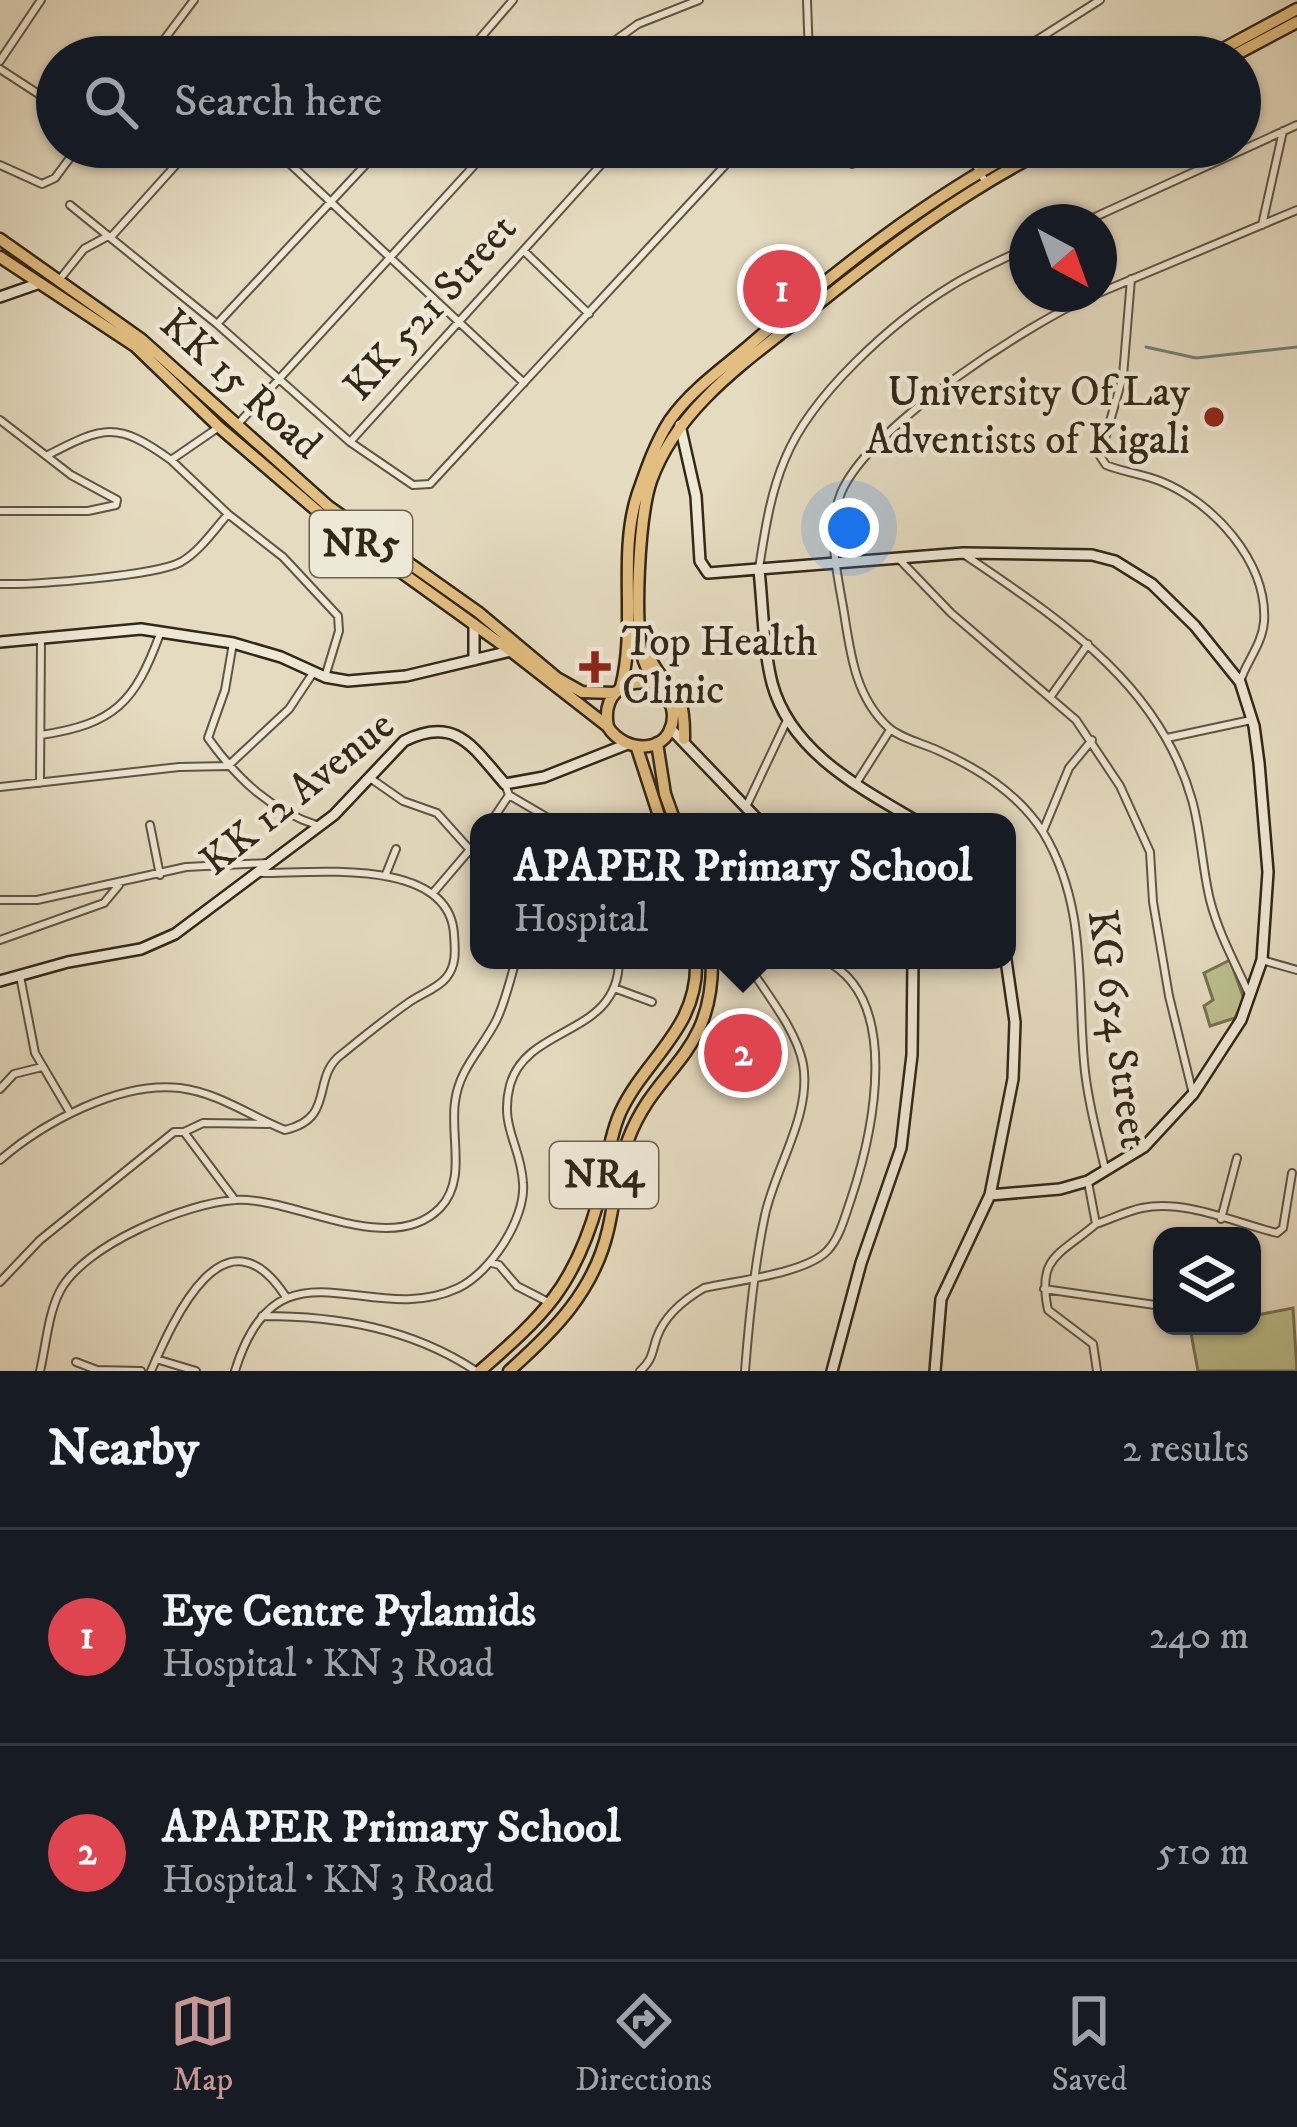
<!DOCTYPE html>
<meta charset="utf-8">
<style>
:root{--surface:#171b24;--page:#20242c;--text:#f1f3f6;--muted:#9ea1a6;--line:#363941;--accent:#c59692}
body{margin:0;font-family:"IM FELL DW Pica",serif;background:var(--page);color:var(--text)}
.controls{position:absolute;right:36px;bottom:36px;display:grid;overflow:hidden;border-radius:24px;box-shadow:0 3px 9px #0004}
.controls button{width:108px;height:108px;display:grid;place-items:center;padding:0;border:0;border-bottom:3px solid var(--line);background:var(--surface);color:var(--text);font:60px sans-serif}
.compass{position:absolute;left:1009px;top:204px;width:108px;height:108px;border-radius:50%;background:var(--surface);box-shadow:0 3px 9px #0004;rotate:139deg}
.you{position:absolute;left:849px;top:528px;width:42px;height:42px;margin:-30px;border:9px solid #fff;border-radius:50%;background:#1a73e8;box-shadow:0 0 0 18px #1a73e833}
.badge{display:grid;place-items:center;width:78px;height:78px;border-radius:50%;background:var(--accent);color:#fff;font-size:39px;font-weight:700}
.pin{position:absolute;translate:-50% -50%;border:6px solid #fff;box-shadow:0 3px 12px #0006}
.popup{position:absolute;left:470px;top:813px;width:546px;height:156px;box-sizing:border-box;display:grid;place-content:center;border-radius:24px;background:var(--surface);filter:drop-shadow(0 3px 9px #0005);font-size:39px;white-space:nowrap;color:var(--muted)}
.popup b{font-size:45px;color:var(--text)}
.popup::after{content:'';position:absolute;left:50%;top:100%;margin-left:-24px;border:24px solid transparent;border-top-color:var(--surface)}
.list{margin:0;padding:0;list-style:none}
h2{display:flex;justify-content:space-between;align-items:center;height:156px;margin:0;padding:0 48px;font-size:51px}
h2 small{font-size:39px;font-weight:400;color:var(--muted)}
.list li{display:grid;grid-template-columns:78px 1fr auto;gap:36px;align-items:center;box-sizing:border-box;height:216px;padding:0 48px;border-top:3px solid var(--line)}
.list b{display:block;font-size:45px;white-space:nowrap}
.list p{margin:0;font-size:39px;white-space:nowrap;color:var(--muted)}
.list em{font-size:39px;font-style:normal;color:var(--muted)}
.icon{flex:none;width:66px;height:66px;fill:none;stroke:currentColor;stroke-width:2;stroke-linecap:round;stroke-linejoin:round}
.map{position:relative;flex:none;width:1297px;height:1371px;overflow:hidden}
.search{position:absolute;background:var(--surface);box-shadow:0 3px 9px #0004;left:36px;right:36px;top:36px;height:132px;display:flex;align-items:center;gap:30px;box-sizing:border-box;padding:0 42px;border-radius:66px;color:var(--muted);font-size:45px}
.sheet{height:588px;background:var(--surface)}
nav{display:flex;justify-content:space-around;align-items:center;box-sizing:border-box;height:168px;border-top:3px solid var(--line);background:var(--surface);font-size:33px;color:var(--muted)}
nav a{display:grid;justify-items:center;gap:6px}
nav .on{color:var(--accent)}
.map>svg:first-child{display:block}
.green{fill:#bcbe8d;stroke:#787252;stroke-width:3}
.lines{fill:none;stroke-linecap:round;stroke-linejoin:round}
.stream{stroke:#6e7f78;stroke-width:3}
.street-casing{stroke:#605442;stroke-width:10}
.secondary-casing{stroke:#332718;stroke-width:14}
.highway-casing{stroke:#332718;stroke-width:15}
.street{stroke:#eee8d6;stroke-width:6}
.secondary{stroke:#eee8d6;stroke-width:9}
.highway{stroke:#e2be80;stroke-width:10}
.poi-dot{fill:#8f2418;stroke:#eee8d6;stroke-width:4.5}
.labels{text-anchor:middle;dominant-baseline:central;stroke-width:9;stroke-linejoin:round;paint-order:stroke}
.shield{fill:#eee8d6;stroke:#6b6151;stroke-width:3}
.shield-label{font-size:39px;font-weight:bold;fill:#332718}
.street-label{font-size:42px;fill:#332718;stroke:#eee8d6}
.poi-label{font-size:42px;fill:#332718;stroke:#eee8d6;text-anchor:end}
</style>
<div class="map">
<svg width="1297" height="1371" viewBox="0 0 1297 1371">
<rect width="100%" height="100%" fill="#e5dbc0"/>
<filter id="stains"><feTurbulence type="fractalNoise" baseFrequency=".00167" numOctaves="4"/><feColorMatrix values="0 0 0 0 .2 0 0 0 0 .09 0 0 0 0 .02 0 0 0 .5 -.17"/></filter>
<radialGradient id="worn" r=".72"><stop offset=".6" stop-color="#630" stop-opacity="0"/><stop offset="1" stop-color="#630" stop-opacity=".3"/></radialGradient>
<path class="green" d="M1230,960L1244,999L1235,1018L1210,1026L1204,1006L1213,1000L1204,973Z
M1293,1308L1297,1371H1198L1190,1328L1252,1326V1316Z"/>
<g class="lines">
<path class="stream" d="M1146,347L1196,358L1297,347"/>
<g class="street-casing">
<path id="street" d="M807,0L809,57
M473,47L481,57
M151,57L194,0
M464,57L513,0
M592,57L638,24L699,0
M1010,57L1100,0
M0,61L41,0
M0,69L57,106
M272,147L524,383
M599,147L608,156
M965,147L985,181
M852,164L864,147
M0,165L42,184L55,178L78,147
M70,205L217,324L350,442L617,147
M1084,222L1297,125
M1262,225L1283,131
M111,237L192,147
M524,251L589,314
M60,279L84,249L108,236
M1131,279L1123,376L1100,456L1106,465C1123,472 1142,474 1160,481C1213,502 1268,562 1264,622C1262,645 1246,662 1240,682
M1099,293L1297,210
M1096,294C1029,323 869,426 841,493C825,532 839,579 845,619C851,658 857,698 888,727C900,738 921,743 937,750C978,768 1018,793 1043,832C1087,905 1077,982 1084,1062C1087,1098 1097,1134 1105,1169
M217,324L382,147
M0,420L71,475L117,500
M237,425L491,147
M350,442L413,485L430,484L742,147
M48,455C104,426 117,421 171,460L219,427
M171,460L228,514L283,557L338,616L339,631L325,677
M0,511H88L116,505L117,500
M965,555C1060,620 1159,683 1192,800C1201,832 1202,867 1210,900C1218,932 1235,963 1249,994
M900,560L951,613L1076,720L1120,786L1150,852L1153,902L1169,996L1192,1090
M759,568C765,531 770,494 785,459C811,395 892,322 951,286C975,271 1001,260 1027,248
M0,584C33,585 155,576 181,562C200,551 214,530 228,514
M233,643L225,690L208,738C238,780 270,810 319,826
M1051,696L1088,644
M41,735C115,724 135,702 160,634
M1167,738L1251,720
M370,778L403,801L437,813L479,860
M857,782L890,730
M40,783L41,639
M505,784L509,795L555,822
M0,787L179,767L228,766L289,709L313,673
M746,807L788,718
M491,822L509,795
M150,825L160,875
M1043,831L1069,768L1092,740
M386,874L396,849
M433,893L479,839
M0,900H37L186,867L267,863
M0,940L104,903L119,885
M745,960C764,991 796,1028 803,1064C812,1114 775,1168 765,1215C754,1267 749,1319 745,1371
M1262,960L1297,970
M20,976L35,1053L69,1111
M614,988L652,1002
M0,1089L14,1074L42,1067
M184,1132L235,1200
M0,1160C44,1122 120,1081 180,1088C219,1093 250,1116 285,1130C337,1118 310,1077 342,1054C363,1037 385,1019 408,1003C420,994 437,989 446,978C457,965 455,949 454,934C449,857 315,873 262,873
M1088,1182L1096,1224C1058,1256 1037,1257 1048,1310L1093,1344L1097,1371
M1221,1219L1237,1158
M1096,1224C1111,1219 1127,1211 1142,1208C1185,1199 1236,1223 1277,1233L1283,1228L1292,1173
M492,1263L499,1265L517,1286L548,1302
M0,1282L40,1240L174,1132H184L203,1123L268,1124
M1044,1289L1162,1306
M262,1316C338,1316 411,1328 476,1371
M156,1359L196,1371
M76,1362L97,1370L141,1371
M40,1371C46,1346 48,1314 60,1291C84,1245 186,1203 235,1200C293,1196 390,1259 440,1208C467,1180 450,1137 455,1102C459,1069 481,1050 496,1021C505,1003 510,980 516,960
M151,1371C174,1318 225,1203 286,1297
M235,1371C278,1230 369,1330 458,1288C490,1273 526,1219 523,1183C521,1145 499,1127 510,1085C527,1024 619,1037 619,960
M640,1371C653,1360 652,1351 657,1337C665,1315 685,1299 704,1288C735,1281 808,1273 828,1250C840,1237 845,1216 851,1199C873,1133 903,998 824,960"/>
</g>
<g class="secondary-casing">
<path id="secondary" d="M0,297L40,283
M680,425L696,496L700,561L708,573L963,553L1092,555L1115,561L1152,584L1195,626L1240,682L1254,726L1259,763L1268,872L1262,960L1241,1020L1193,1094L1144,1147L1088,1181L1060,1189L990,1195
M759,570C763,607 763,647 772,683C791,753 861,788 918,822
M0,642L141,629L233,643L281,657L325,677L348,681L406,676L511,651
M474,660V624
M670,728L760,822
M0,981L68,962L141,949L175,934L334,815L404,741C457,715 473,748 505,784L544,777L625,745
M832,1371L861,1263L901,1148L912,1055L913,960
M935,1371L941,1299L990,1195L1013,1079L1015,1022L1006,960"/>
</g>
<g class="highway-casing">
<path id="highway" d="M1208,57L1297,9
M1231,57L1297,22
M0,239L141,339L328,506L478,612L557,678L582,692L614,693
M0,257L135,346L219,427L323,516L511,651L606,725
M648,653C665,696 685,676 684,739
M653,684C622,677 602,697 608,727C625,754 672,755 673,716C673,695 651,683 644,661C633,625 639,517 651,481C677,408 745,362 803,316C884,251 958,194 1051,147
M621,687C637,625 618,556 637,496C646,470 655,443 670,420C691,390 723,368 750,345C836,270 925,200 1025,147
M657,743L665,794L675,822
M637,748L661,822
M480,1371C544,1315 574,1287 598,1202C606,1173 608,1141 620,1113C645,1058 699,1029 696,960
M509,1371C554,1331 594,1291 608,1230C615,1200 617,1168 628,1140C656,1065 713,1058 712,960"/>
</g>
<use href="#street" class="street"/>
<use href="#secondary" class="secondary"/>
<use href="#highway" class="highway"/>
</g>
<g class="poi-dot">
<circle cx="1214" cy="417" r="12"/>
<path d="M589 649h12v12h12v12h-12v12h-12v-12h-12v-12h12z"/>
</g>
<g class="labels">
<g class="shield">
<rect x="310" y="511" width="102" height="66" rx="9"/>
<rect x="550" y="1142" width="108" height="66" rx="9"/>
</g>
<g class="shield-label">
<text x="361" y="544">NR5</text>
<text x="604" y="1175">NR4</text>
</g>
<g class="street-label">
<text transform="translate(431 308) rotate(-48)">KK 521 Street</text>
<text transform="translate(240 385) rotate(42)">KK 15 Road</text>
<text transform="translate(298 794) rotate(-39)">KK 12 Avenue</text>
<text transform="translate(1117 1029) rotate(82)">KG 654 Street</text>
</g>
<g class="poi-label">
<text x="1190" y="393">University Of Lay<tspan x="1190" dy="48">Adventists of Kigali</tspan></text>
<text x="622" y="643" text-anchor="start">Top Health<tspan x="622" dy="48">Clinic</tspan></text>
</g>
</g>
<rect width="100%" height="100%" filter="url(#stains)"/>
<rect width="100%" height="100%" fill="url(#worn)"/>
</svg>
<div class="controls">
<button><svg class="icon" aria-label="layers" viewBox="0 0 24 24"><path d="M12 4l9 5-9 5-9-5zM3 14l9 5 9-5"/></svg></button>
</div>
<svg class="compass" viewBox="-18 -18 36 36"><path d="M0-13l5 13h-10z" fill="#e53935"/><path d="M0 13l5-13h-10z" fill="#9ea1a6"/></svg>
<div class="you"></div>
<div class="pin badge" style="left:782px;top:289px;background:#e0444e">1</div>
<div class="pin badge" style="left:743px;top:1053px;background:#e0444e">2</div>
<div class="popup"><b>APAPER Primary School</b>Hospital</div>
<div class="search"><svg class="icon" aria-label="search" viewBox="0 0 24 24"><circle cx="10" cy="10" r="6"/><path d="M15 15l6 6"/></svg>Search here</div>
</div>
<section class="sheet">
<h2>Nearby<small>2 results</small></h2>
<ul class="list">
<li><span class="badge" style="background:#e0444e">1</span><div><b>Eye Centre Pylamids</b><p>Hospital · KN 3 Road</p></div><em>240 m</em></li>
<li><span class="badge" style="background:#e0444e">2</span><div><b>APAPER Primary School</b><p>Hospital · KN 3 Road</p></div><em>510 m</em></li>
</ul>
</section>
<nav>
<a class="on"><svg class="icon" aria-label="map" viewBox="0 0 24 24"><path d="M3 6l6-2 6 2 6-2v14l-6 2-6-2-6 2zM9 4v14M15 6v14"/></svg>Map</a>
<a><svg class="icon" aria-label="directions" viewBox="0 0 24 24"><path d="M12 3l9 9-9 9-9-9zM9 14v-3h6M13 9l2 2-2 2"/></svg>Directions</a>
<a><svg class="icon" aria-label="saved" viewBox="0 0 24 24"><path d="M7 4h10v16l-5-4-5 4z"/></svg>Saved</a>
</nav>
